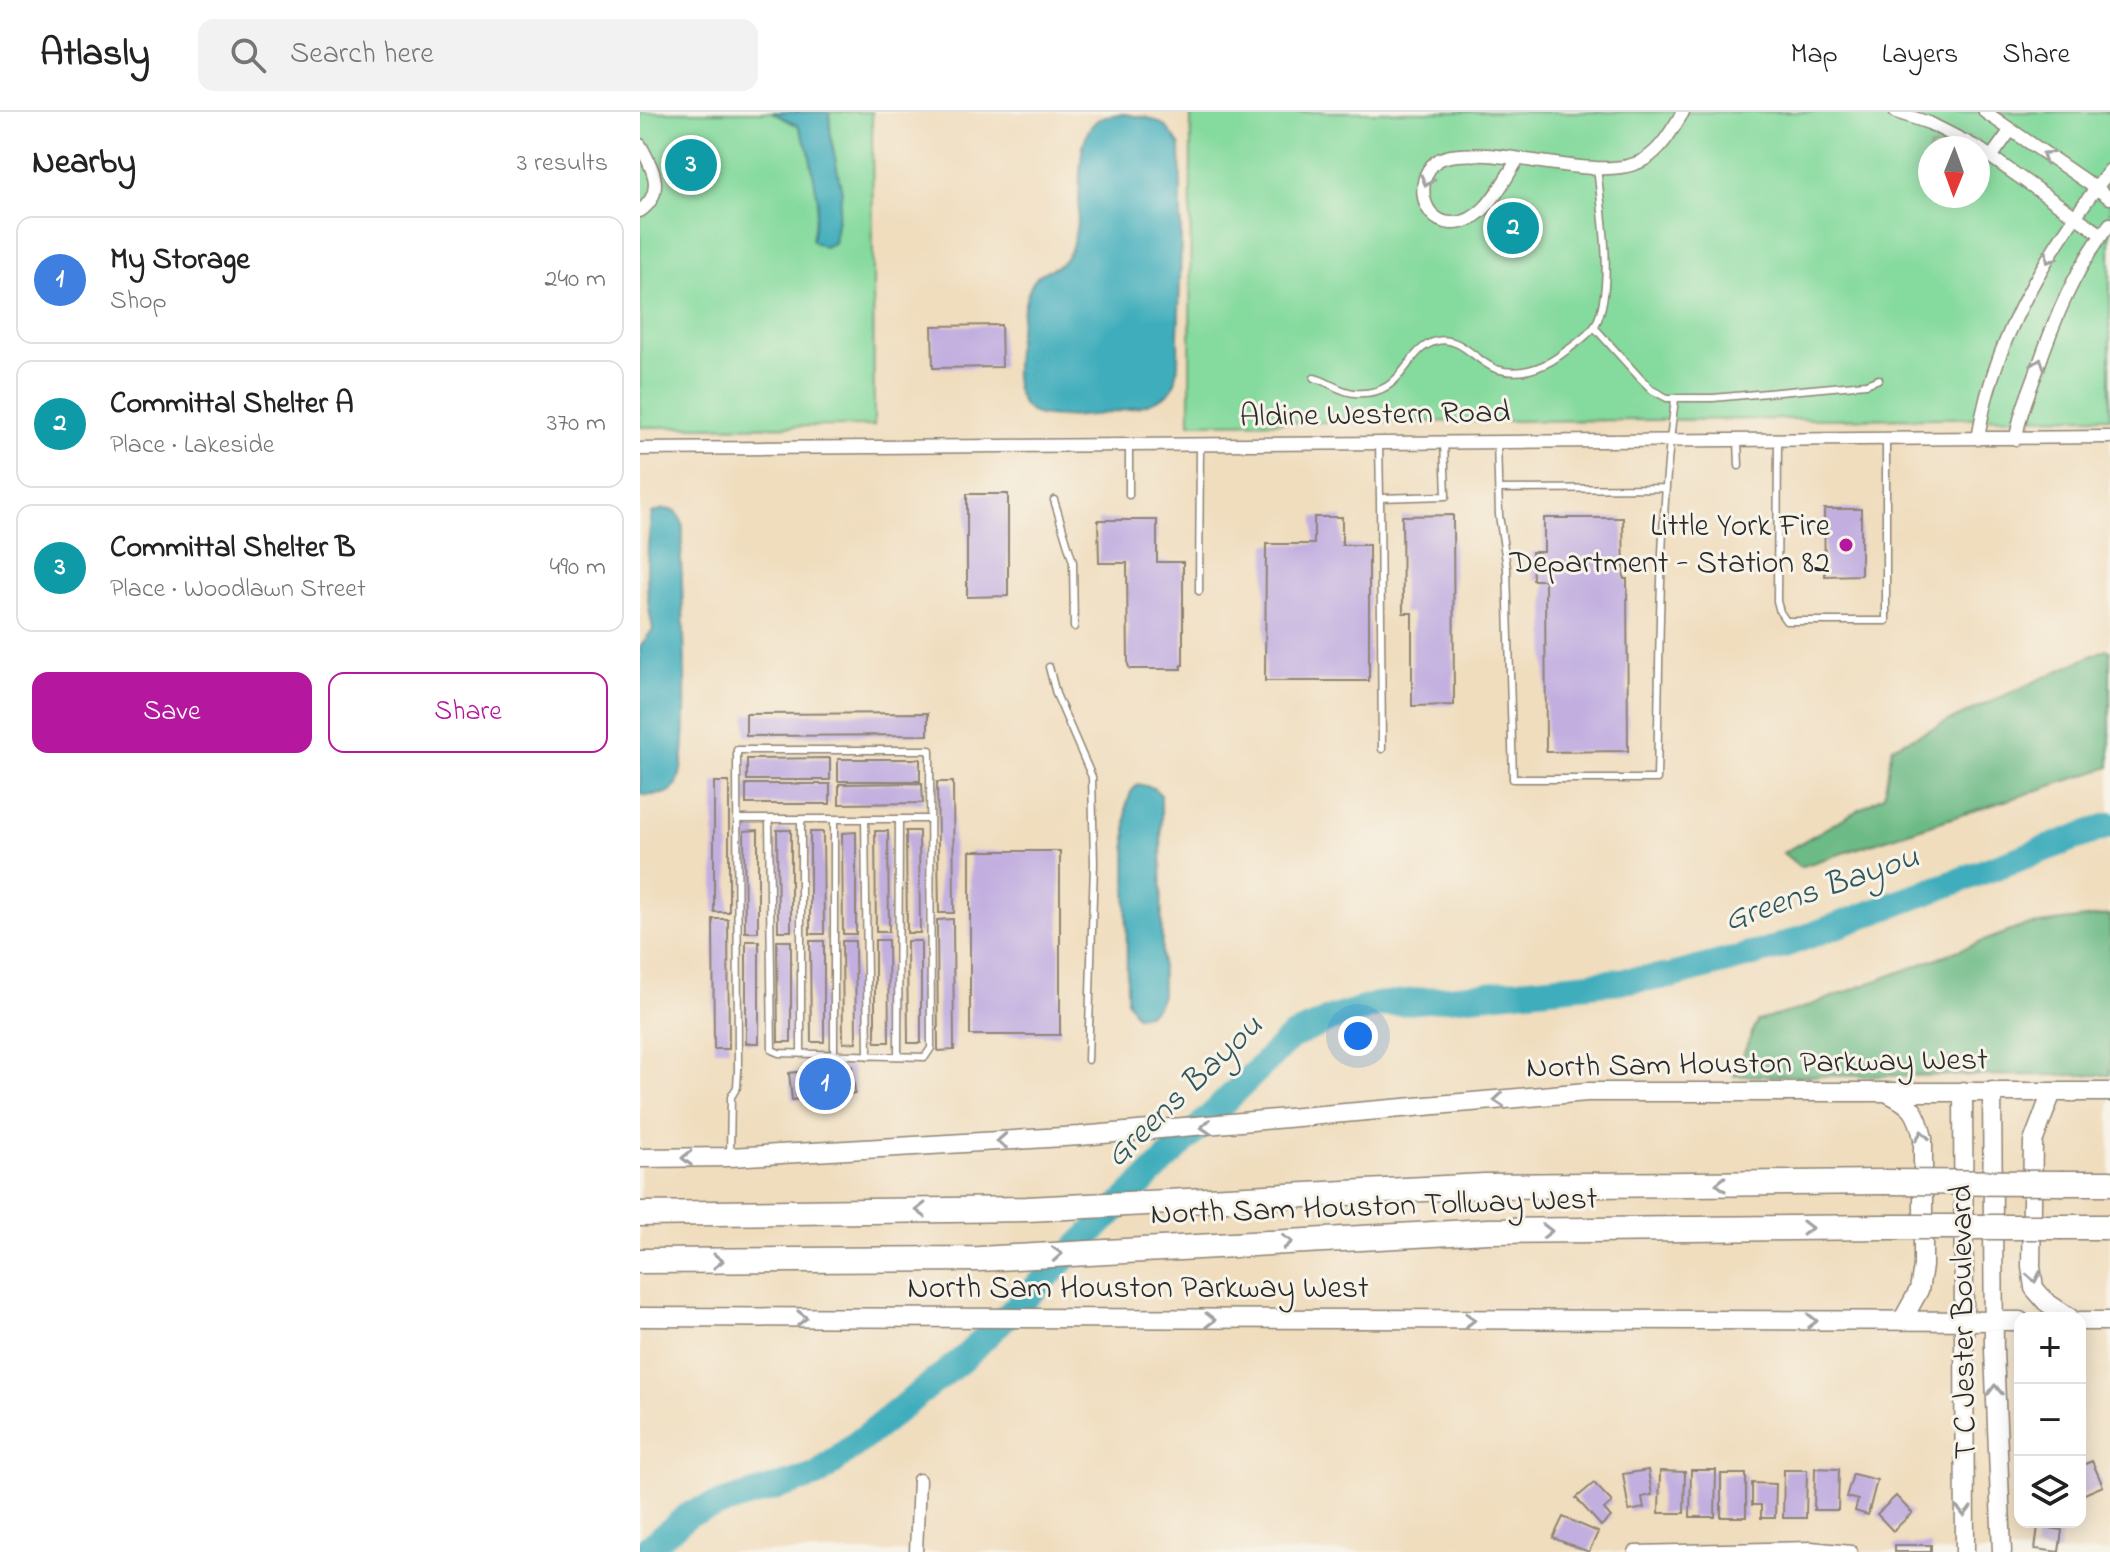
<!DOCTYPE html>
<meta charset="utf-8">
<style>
:root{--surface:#fff;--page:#f2f2f2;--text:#222;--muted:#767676;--line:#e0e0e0;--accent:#b5179e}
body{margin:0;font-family:"Indie Flower",sans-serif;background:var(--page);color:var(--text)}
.controls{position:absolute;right:24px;bottom:24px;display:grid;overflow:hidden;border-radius:16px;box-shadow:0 4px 20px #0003}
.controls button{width:72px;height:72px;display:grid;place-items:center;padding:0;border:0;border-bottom:2px solid var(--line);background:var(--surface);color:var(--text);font:40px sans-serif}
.compass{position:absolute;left:1278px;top:24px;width:72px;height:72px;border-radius:50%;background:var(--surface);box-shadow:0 4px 20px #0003;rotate:181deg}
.you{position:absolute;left:718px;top:924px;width:28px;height:28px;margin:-20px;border:6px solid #fff;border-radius:50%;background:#1a73e8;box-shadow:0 0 0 12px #1a73e833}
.badge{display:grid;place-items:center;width:52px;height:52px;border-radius:50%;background:var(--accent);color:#fff;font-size:26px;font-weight:700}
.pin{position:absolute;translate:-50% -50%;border:4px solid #fff;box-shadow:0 2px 8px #0006}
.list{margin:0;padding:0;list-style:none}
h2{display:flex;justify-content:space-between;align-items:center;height:104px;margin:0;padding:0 32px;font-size:34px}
h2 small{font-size:26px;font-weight:400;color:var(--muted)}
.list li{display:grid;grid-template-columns:52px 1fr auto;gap:24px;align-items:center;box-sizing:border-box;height:128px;margin:0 16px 16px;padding:0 16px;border:2px solid var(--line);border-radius:16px}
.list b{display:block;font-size:30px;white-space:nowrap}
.list p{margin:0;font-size:26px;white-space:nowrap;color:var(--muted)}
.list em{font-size:26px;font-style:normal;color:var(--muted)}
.actions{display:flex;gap:16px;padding:24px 32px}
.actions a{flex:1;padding:18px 0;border:2px solid var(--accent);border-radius:16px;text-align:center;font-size:28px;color:var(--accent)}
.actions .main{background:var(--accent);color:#fff}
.icon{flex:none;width:44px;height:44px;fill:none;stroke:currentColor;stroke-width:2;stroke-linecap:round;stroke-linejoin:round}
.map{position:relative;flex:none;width:1470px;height:1440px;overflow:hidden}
header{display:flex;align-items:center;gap:48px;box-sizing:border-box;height:112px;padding:0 40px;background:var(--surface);border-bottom:2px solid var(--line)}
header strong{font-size:38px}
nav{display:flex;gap:44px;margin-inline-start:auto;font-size:28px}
.search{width:560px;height:72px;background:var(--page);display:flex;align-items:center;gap:20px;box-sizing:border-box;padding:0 28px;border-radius:16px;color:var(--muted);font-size:30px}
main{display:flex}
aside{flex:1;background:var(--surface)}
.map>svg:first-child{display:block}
.green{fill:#85da9e;stroke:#588264;stroke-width:2;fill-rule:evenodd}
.forest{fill:#6cba85;stroke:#4c7258;stroke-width:2}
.water{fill:#3fadbc;stroke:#356c74;stroke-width:2}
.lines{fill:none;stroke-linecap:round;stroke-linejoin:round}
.river{stroke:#3fadbc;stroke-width:26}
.building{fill:#c2afe0}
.lane-casing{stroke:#8e8474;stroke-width:9}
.street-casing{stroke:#8e8474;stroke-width:15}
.secondary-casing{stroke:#8e8474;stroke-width:21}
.highway-casing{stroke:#8e8474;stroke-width:27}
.lane{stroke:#fff;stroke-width:6}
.street{stroke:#fff;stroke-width:12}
.secondary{stroke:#fff;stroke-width:18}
.highway{stroke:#fff;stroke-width:24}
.highway-bridge-casing{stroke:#8e8474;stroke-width:27;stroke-linecap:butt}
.highway-bridge{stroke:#fff;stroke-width:24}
.oneway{stroke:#a0a0a0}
.poi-dot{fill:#b5179e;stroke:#f7f3e8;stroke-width:3}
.labels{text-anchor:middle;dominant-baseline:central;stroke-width:6;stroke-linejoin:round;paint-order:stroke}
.street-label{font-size:32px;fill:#2b2b2b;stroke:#f7f3e8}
.poi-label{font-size:32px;fill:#2b2b2b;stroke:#f7f3e8;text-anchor:end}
.water-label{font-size:34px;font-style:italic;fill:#32585e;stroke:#f7f3e8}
</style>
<header>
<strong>Atlasly</strong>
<div class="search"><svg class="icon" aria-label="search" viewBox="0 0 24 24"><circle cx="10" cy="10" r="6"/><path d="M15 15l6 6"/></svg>Search here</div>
<nav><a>Map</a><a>Layers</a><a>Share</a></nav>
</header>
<main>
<aside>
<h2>Nearby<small>3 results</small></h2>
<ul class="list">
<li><span class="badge" style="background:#3f7fe0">1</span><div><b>My Storage</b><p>Shop</p></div><em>240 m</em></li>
<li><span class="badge" style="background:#0f9aa8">2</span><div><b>Committal Shelter A</b><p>Place · Lakeside</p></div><em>370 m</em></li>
<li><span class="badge" style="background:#0f9aa8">3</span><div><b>Committal Shelter B</b><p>Place · Woodlawn Street</p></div><em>490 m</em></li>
</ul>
<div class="actions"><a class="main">Save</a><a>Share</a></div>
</aside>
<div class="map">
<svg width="1470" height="1440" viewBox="0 0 1470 1440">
<rect width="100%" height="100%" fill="#f7f3e8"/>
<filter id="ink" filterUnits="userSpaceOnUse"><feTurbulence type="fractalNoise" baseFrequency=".0125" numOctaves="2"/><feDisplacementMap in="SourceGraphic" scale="16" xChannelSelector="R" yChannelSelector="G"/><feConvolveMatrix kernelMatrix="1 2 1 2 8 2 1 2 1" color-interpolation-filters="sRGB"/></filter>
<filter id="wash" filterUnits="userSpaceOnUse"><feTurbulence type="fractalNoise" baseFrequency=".006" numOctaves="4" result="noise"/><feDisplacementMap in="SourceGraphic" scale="32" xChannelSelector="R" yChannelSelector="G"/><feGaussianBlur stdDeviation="1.8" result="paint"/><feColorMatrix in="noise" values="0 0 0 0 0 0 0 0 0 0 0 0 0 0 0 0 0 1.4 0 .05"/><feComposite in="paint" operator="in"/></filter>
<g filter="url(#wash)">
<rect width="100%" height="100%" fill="#f0ddbe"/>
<path class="green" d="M0,0H232L234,314L0,315Z
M551,0H1470V305L550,311ZM1290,36H1338V84H1290Z"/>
<path class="forest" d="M1466,537L1470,539V655L1160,755L1143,741L1244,683L1252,635Z
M1470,803V963L1094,964L1117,909L1160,897L1384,814Z"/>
<path class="water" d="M132,0H189L191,26L202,80L194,131L184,135L172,129L178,89L169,39L158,14Z
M483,2C515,7 523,5 540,34C542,97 541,160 538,223C538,238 540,263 532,277C518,300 417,311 393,301C380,295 376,277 375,264C374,244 383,178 397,165C404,158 416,157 423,150C434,139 436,118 438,104C442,77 434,23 459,7C465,3 476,3 483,2Z
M24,397L36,399C37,401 42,409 42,410C45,421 41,436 41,447C42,485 53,652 35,675C26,685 12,683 0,683V535L13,517C4,480 6,439 12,401Z
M498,672L513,676L521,683L522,883C518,896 510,904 496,904L487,888L486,695L491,680Z"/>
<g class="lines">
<path class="river" d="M3,1440L51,1401L177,1363L324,1246L651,925L693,906L737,893L1031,864L1136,836L1470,713"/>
</g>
<g id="blocks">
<path class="building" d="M57,46L60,63L46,65L44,48Z
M873,104L885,114L873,128L861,118Z
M361,213L362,255L293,256L292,214Z
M327,382H368V484L327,485Z
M1184,397H1221V463L1185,464Z
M813,403L814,593L772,594V501H763L762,404Z
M674,405H702V433H729V569H625L626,432H674Z
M904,406H983L984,467H987L988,639L906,640L905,468H893L892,440H904Z
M458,408H517V450H543V553H541V557H490L488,553L487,451H459Z
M288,601V623L106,624V602Z
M190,646V668H107V647Z
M198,647H280V669H198Z
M74,670H89V800H74Z
M297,670H313L314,801H299Z
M282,671L283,691L199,692V672Z
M106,672H190V692H106Z
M118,718V820H105L104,719Z
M137,718H151V819H138Z
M235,719H248L249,820H236Z
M266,719H279L280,821H267Z
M170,720H183L184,822H170Z
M216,720V822H203L202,721Z
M330,739H420V923H330Z
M73,807H88L89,937H74Z
M313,807L314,938L298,939L297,808Z
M235,828H248L249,930H235Z
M106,829H119V931H106Z
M137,829H151V930H138Z
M170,829H184V930H171Z
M202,829H215L216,930L203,931Z
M267,829H281V931H268Z
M212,954L215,981L152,988L149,961Z
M1452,1349L1463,1374L1440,1384V1354Z
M1175,1356L1199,1357L1198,1398H1174Z
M1008,1358L1012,1383L1002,1385L1004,1396L989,1399L983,1362Z
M1051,1358H1076L1075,1405H1050Z
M1144,1358H1167L1166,1406H1143Z
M1020,1359L1045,1360L1044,1401H1019Z
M1081,1362H1106V1405H1081Z
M1213,1362L1237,1368L1228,1403L1215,1399L1218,1388L1206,1385Z
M954,1371L972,1390L964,1397L971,1405L961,1414L936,1386Z
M1112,1371L1136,1372L1135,1406H1121V1393H1112Z
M1256,1384L1272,1401L1253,1419L1237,1402Z
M923,1405L958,1420L949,1440L913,1426Z
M1398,1414L1422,1418L1419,1440L1395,1437Z
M1255,1433H1291V1440H1255Z"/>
</g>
</g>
<g filter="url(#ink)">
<use href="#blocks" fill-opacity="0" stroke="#8e8474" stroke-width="2"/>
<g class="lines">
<g class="lane-casing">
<path id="lane" d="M954,215L1000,266L1012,278L1027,286H1073L1226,272L1239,267
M674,266C688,269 700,280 714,281C767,285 763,237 797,229C819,223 837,250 856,257C878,264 901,257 919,244C931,235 949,224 956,212C975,172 961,97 957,55
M1138,326L1137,489L1140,500L1146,509H1246V326
M857,328L859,403L867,456L873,667H1017C1020,540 1018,412 1035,287
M1098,329L1099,354
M739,330L740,386L806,384L804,329
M859,377L1026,376
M489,383V332
M740,386L742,637
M414,388L433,450L434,515
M559,479L560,331
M409,555L416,582L452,665L454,751L448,948
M97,707H290
M161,707V942
M225,707L228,944
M194,943V707
M258,944L259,707
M90,1042L91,985L97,975L98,959L97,638H290L291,936L285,945L139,941L132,938L129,707"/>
</g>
<g class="street-casing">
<path id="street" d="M1256,0L1289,11L1338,36
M1345,0L1470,86
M0,33C13,56 26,80 0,99
M1338,36L1462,123
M1352,44L1370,19
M878,47C862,71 844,113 811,111C776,109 774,53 806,45C858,32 963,74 1005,47C1022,37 1033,16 1043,0
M1338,327C1352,228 1409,135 1470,58
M1376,327C1379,304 1388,283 1396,261C1414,208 1435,156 1470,112
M0,337L1470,325
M276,1440L279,1368
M995,1440L1171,1436L1211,1440"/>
</g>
<g class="secondary-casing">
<path id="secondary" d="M1323,979L1325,1440
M1352,979L1354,1238L1362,1440
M1412,980L1393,1030L1391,1154L1394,1176L1406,1190L1430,1206
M1248,981C1272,993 1277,999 1283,1026V1154L1279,1178L1262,1209
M0,1046L90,1045L440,1024L947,980H1470
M0,1205L1380,1209
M1440,1209H1470"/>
</g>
<g class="highway-casing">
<path id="highway" d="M1423,1071H1470
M0,1102L387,1097L844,1074L1243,1070
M1422,1115H1470
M0,1149L339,1147L848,1119L1245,1115"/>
</g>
<use href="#lane" class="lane"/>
<use href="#street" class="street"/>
<use href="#secondary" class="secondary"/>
<use href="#highway" class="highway"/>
<g class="highway-bridge-casing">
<path id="highway-bridge" d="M1243,1070L1423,1071
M1245,1115H1422"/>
</g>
<use href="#highway-bridge" class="highway-bridge"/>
</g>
<defs><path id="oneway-chevron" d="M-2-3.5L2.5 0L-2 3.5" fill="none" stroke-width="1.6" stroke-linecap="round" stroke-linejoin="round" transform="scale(2)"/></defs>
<g class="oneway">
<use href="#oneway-chevron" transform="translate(1407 44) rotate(-146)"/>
<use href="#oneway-chevron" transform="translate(787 69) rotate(106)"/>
<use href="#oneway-chevron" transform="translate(1410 146) rotate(120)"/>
<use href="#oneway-chevron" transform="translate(1399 252) rotate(-71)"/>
<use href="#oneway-chevron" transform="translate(859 988) rotate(175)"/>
<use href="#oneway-chevron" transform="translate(566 1015) rotate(176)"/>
<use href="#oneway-chevron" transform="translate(1282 1024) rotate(-98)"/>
<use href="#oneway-chevron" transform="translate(362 1029) rotate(177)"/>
<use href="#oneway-chevron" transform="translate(47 1046) rotate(179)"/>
<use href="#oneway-chevron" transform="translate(1081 1072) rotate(179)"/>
<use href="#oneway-chevron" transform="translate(281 1098) rotate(179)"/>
<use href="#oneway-chevron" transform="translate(1167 1116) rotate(-1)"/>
<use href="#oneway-chevron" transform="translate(907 1119) rotate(-1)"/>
<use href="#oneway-chevron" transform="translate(647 1130) rotate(-3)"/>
<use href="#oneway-chevron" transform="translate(417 1142) rotate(-3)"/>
<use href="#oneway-chevron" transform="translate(78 1149)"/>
<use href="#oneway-chevron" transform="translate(1394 1165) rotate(79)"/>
<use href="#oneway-chevron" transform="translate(162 1206)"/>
<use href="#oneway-chevron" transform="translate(570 1208)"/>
<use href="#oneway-chevron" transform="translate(830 1208)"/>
<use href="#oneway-chevron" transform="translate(1172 1209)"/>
<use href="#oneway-chevron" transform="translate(1355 1278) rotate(-91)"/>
<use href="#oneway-chevron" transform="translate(1324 1399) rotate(90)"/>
</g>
</g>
<circle class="poi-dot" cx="1206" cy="433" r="8"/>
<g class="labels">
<g class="street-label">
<text transform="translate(735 304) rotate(-1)">Aldine Western Road</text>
<text transform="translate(1117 953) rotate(-1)">North Sam Houston Parkway West</text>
<text transform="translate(734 1096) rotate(-2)">North Sam Houston Tollway West</text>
<text x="498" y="1177">North Sam Houston Parkway West</text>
<text transform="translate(1325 1210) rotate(-91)">T C Jester Boulevard</text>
</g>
<g class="poi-label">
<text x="1190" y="415">Little York Fire<tspan x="1190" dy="37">Department - Station 82</tspan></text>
</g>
<g class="water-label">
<text transform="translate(1182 778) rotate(-19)">Greens Bayou</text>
<text transform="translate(545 980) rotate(-44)">Greens Bayou</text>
</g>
</g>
</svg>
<div class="controls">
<button>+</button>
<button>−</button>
<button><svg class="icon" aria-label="layers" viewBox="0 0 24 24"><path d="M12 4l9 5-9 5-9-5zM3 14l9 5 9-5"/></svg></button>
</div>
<svg class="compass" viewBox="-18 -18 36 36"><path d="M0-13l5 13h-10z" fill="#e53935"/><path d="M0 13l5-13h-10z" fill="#767676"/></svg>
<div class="you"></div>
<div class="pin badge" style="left:185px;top:972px;background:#3f7fe0">1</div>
<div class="pin badge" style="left:873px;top:116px;background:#0f9aa8">2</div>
<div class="pin badge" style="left:51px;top:53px;background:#0f9aa8">3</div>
</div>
</main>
